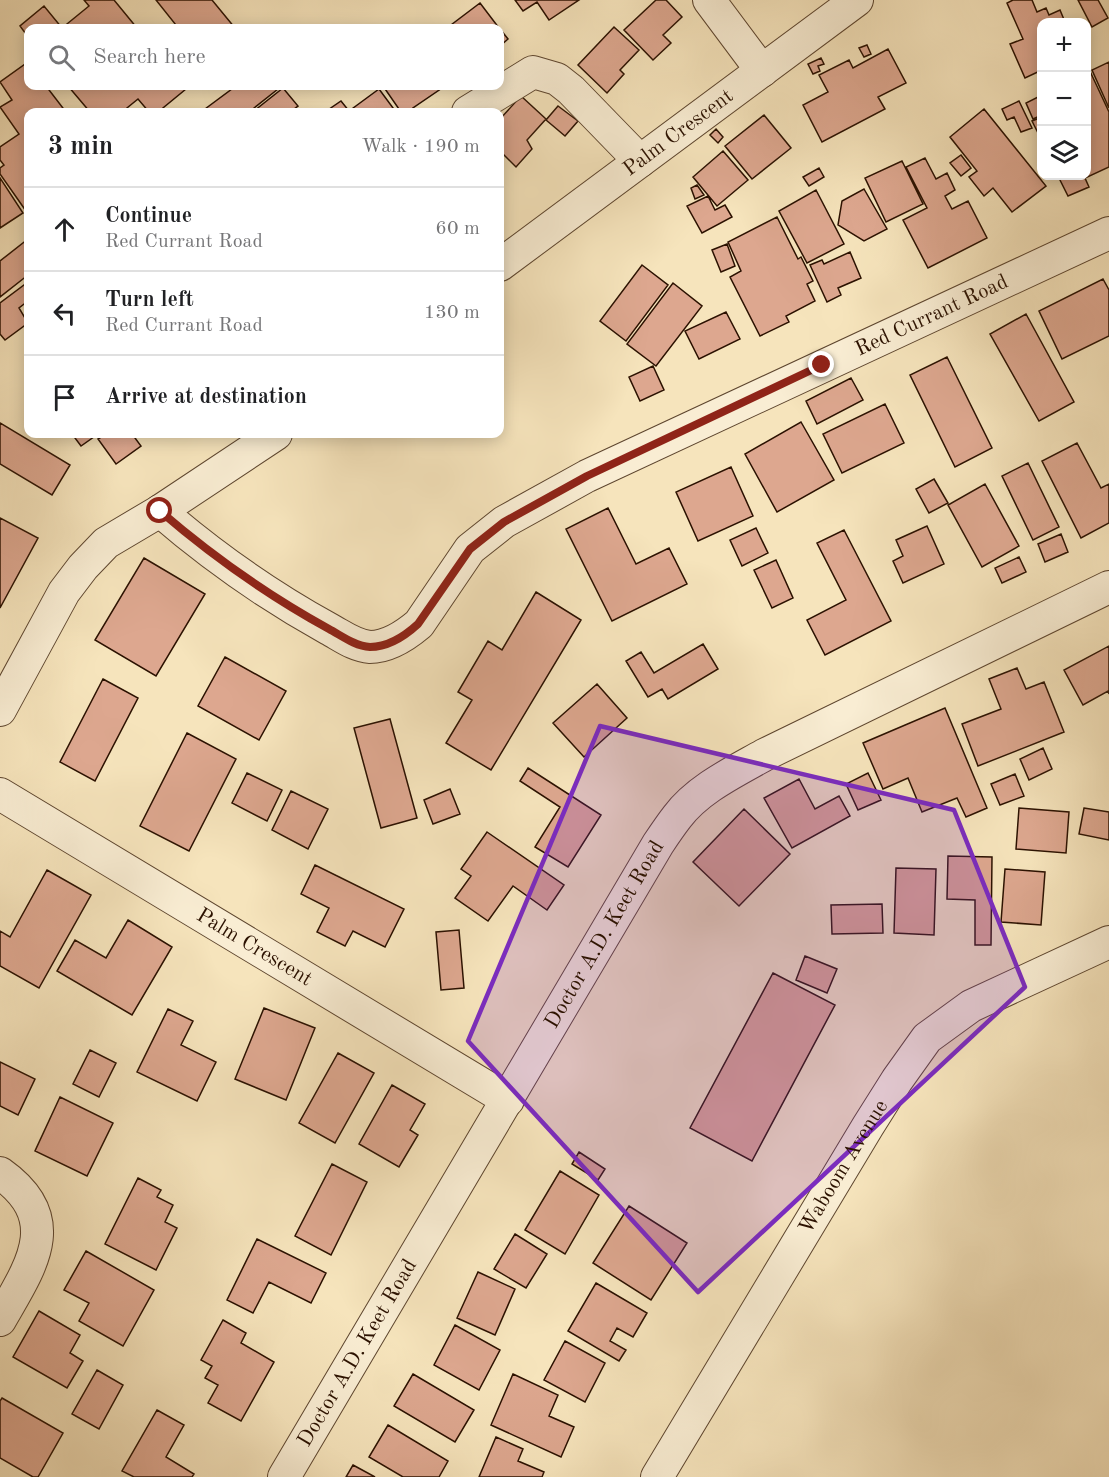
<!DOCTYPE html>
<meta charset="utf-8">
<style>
:root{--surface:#fff;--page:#f6f6f6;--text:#202124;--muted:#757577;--line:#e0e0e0}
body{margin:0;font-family:"Old Standard TT",serif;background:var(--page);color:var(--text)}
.controls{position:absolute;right:18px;top:18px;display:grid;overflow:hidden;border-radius:12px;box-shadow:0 3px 15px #0003}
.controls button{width:54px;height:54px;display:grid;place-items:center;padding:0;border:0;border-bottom:2px solid var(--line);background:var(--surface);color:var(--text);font:30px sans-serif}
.stop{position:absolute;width:18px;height:18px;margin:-14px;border:4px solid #8f2418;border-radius:50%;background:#fff}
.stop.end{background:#8f2418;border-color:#fff;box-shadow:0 2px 6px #0008}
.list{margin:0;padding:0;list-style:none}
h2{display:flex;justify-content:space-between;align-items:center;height:78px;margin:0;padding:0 24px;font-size:26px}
h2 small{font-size:20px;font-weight:400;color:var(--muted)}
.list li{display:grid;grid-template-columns:39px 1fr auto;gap:18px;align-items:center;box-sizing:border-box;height:84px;padding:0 24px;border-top:2px solid var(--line)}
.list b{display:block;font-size:22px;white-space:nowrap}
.list p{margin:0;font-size:20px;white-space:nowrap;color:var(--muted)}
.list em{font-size:20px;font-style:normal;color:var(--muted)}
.icon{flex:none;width:33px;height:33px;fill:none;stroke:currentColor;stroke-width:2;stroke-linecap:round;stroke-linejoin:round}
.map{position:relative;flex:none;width:1109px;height:1477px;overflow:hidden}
.search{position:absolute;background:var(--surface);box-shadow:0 3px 15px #0003;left:24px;top:24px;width:480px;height:66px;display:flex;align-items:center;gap:15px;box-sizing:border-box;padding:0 21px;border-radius:12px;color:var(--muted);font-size:22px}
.panel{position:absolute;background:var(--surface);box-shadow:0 3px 15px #0003;left:24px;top:108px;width:480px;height:330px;border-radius:12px}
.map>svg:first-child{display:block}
.building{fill:#dda78f;stroke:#2b1100;stroke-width:1.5}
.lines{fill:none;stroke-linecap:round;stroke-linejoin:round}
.street-casing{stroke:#5e462f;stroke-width:34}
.street{stroke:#f9edd3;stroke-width:32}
.route{stroke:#8f2418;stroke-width:8}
.marked{fill:#7b2cbf;fill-opacity:0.2;stroke:#7b2cbf;stroke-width:4.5;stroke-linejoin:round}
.labels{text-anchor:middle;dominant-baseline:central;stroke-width:4.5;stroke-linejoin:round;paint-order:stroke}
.street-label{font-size:21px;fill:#2b1100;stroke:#f9edd3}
</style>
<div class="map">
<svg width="1109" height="1477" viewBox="0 0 1109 1477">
<rect width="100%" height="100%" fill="#f6e4bc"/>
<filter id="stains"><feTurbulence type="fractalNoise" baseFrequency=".00333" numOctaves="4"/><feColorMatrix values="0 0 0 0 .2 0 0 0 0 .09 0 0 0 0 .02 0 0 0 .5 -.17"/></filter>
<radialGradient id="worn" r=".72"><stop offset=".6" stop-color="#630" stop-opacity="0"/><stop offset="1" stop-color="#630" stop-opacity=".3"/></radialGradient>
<path class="building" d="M84,0H114L137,28H28V37L20,26L44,6L62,28L89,6Z
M156,0H212L235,28H172L176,25Z
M515,0H579L549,20L537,2L523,11Z
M656,0H666L682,17L663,35L671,43L653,60L624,30Z
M1013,0H1032L1037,12L1046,8L1049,15L1060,10L1065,22H1042V70L1025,78L1010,44L1023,39L1007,3Z
M1078,0H1098L1108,18L1092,27Z
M480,3L499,28H447Z
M614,27L639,50L620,70L624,74L607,93L578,65Z
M500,29L508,39L500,46Z
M867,45L871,54L864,57L859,48Z
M888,49L906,83L878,97L885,109L822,142L803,105L828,92L819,75L849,60L853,68Z
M821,58L824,64L818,66L820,71L813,74L808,64Z
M28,62V86H46L66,112H28V209L26,211L0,174V168L4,165L0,160V147L19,134L0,107L12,100L0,82Z
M1109,62V108L1092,70Z
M1088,67L1109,112V167L1085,178L1089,187L1068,196L1058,176H1086V68Z
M68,86H183L186,89L158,112H149L138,99L122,112H90Z
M236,86H275L278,89L249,112H201Z
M383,86H445L413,108L416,112H401Z
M283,88L298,106L290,112H255L254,111Z
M379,89L396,112H325L341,101L349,111Z
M1042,95V115L1033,119L1026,103Z
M521,96L546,119L527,140L532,149L516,167L500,151V119Z
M1019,101L1032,128L1021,132L1014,117L1007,120L1002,109Z
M558,106L578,121L565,136L546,120Z
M984,109L1046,186L1012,212L993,188L984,196L969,177L977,171L950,137Z
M764,115L791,148L752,179L725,146Z
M1042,117V141L1032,121Z
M716,129L723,137L718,143L710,135Z
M723,151L748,180L717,206L693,177Z
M961,155L971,168L961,176L950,163Z
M925,158L936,179L947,173L955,190L945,196L952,209L968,201L987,238L928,268L903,220L927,208L906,167Z
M902,161L923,204L886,222L865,178Z
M819,168L824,177L809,186L803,177Z
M0,178L23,213L0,228Z
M697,185L704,195L695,199L691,188Z
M864,189L887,229L864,241L838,225L842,201Z
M816,190L844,244L807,263L779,211Z
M708,196L715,210L725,205L732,217L702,233L687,206Z
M777,217L798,259L801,257L813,281L807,284L815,301L786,316L789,322L760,336L730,277L741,271L728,242Z
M28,239V275L0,297V261Z
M727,244L735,266L721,272L712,250Z
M850,252L861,278L838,288L841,295L827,302L810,265L822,260L824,264Z
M642,265L668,285L626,341L600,321Z
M1103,279L1109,290V336L1062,359L1039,311Z
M28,282V301L19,308L28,323L5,340L0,334V303Z
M673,283L702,306L656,366L627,344Z
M726,312L740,339L699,359L685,331Z
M1026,314L1074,402L1039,421L990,334Z
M947,357L992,448L955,467L910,375Z
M653,366L664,390L640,401L629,377Z
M851,378L863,400L817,424L806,401Z
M885,404L904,443L842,473L823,434Z
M801,422L834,480L777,512L745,454Z
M0,423L70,465L52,495L0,464Z
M72,434H98L81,446Z
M106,434H142L135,438L141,446L116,464L98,439Z
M1077,443L1101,488L1109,484V523L1081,538L1042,461Z
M1028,463L1059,527L1033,540L1002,476Z
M731,467L753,516L698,541L676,492Z
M934,479L948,503L929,513L916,489Z
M985,484L1019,546L982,567L948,505Z
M608,508L636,564L669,548L687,584L612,621L566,529Z
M0,518L38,538L0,608Z
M927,526L944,564L903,583L893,561L903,556L896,540Z
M756,528L768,553L742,566L730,540Z
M844,530L891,621L825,655L807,620L846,600L817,543Z
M1061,534L1068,552L1045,562L1038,544Z
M1019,557L1026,572L1002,583L995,568Z
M144,558L205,594L156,676L95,640Z
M776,560L793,598L772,608L754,570Z
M536,592L581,620L491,770L446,743L472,700L458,692L488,641L502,650Z
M703,644L718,669L668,699L662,689L648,697L626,661L641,652L654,673Z
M1109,646V694L1108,691L1083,705L1064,670Z
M225,657L286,691L259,740L198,706Z
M1017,668L1026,689L1044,682L1064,732L978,766L962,724L1001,709L989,679Z
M103,679L138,698L95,781L60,762Z
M597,684L627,718L584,757L553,723Z
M945,708L987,808L966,817L957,798L922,812L908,778L883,789L863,743Z
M390,719L417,818L381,828L354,728Z
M187,733L236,759L189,851L140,826Z
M1043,748L1052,769L1029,780L1020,759Z
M528,768L601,815L568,867L535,847L560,807L520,781Z
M247,773L282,790L267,821L232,803Z
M868,773L881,800L858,810L846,784Z
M1015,774L1024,796L1000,805L991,784Z
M799,779L815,809L839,796L850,816L792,848L764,798Z
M450,789L460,814L433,824L424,800Z
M291,791L328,809L308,849L272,830Z
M1019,808L1069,812L1066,853L1016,849Z
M1084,808L1109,812V840L1079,834Z
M744,809L790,854L739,906L693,862Z
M487,832L564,885L547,910L513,886L488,921L455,898L471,876L461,869Z
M948,856L992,857L991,945H975V900L947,899Z
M315,865L404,909L385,947L353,931L345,946L317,932L329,908L301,894Z
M896,868L936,869L934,935L894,933Z
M1005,869L1045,872L1041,925L1001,922Z
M47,870L91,895L39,988L0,966V931L10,937Z
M882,904L883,933L832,934L831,905Z
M128,920L172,947L132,1015L57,971L75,940L106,958Z
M459,930L464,988L441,990L436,932Z
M805,956L837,969L827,993L796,980Z
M773,973L835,1005L752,1161L690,1128Z
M264,1008L315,1028L286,1100L235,1079Z
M168,1009L193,1021L181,1045L216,1062L197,1101L137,1072Z
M90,1050L116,1063L99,1097L73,1084Z
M338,1053L374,1073L335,1143L299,1123Z
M0,1062L35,1079L18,1115L0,1106Z
M392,1085L425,1104L410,1130L418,1135L399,1167L359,1144Z
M60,1097L113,1123L87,1176L35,1151Z
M579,1152L605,1169L598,1180L572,1164Z
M332,1164L367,1182L331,1255L295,1236Z
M560,1171L599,1195L565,1254L525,1230Z
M138,1178L161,1190L157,1197L173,1205L165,1222L177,1228L156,1270L105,1244Z
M629,1206L687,1243L651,1300L593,1263Z
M515,1234L547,1254L526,1288L494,1269Z
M257,1239L326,1273L311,1303L269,1282L253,1313L227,1300Z
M86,1251L154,1290L123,1346L79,1321L89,1303L64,1290Z
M478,1272L515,1289L495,1335L457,1318Z
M596,1283L647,1313L633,1337L617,1328L610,1341L626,1350L619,1361L568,1331Z
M39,1311L80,1335L70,1353L83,1361L67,1388L13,1357Z
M223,1320L246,1333L241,1343L274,1362L241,1421L208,1403L218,1385L205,1378L212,1366L201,1360Z
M455,1325L500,1350L479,1390L434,1365Z
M565,1341L605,1363L585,1402L544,1380Z
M97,1370L123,1385L99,1429L72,1414Z
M413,1374L474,1410L455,1442L394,1406Z
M513,1374L558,1395L549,1416L574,1427L561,1457L491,1425Z
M2,1398L63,1433L38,1477H33L0,1458V1401Z
M157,1410L184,1425L166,1457L194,1474L192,1477H134L122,1471Z
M388,1425L448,1461L439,1477H403L369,1457Z
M496,1437L523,1449L518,1461L544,1472L542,1477H479Z
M353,1465L375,1477H346Z"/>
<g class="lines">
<g class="street-casing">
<g id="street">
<path d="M709,0L762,71"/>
<path d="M468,112L533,72L557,79L571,90L640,161"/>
<path id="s1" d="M500,265L857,0"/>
<path id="s2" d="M160,511C211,555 269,596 329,629C342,636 355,646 370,647C388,647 406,635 419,624L470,549L504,522L587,476L1109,233"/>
<path d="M0,710L64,592L83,567L106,543L160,511L276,434"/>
<path id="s3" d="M0,794L508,1100"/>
<path d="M0,1173C65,1219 31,1266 0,1320"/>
<path id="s4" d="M284,1477L658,844C664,835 670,826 677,817C698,789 734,772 764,755L1109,587"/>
<path id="s5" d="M657,1477L868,1126L897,1080L927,1038L971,1006L1109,942"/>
</g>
</g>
<use href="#street" class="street"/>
</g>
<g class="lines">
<path class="route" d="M160,511C211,555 269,596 329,629C342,636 355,646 370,647C388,647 406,635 418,624L470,549L504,522L587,476L822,365"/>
</g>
<path class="marked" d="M600,726L954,810L1025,987L698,1292L468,1041Z"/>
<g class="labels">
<g class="street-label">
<text stroke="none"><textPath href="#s1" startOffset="222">Palm Crescent</textPath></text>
<text stroke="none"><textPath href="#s2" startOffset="916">Red Currant Road</textPath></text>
<text stroke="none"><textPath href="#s4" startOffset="630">Doctor A.D. Keet Road</textPath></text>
<text stroke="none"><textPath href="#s3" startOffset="297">Palm Crescent</textPath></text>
<text stroke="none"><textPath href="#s5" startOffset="362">Waboom Avenue</textPath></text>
<text stroke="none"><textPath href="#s4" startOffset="144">Doctor A.D. Keet Road</textPath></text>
</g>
</g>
<rect width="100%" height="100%" filter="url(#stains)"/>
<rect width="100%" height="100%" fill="url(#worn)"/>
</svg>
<div class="controls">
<button>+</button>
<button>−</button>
<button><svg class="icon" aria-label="layers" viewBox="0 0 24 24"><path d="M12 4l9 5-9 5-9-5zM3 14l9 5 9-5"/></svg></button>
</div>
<div class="stop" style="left:160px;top:511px"></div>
<div class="stop end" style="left:822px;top:365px"></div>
<div class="search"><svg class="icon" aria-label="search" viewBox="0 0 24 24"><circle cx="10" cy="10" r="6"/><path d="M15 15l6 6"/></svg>Search here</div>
<section class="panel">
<h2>3 min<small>Walk · 190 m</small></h2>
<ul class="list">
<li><svg class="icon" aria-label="ahead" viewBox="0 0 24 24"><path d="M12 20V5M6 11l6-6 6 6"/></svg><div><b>Continue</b><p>Red Currant Road</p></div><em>60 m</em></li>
<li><svg class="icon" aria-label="left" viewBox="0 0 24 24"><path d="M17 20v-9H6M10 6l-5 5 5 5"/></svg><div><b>Turn left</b><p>Red Currant Road</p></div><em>130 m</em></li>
<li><svg class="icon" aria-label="arrive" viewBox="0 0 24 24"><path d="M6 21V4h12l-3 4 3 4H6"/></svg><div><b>Arrive at destination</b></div></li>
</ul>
</section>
</div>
